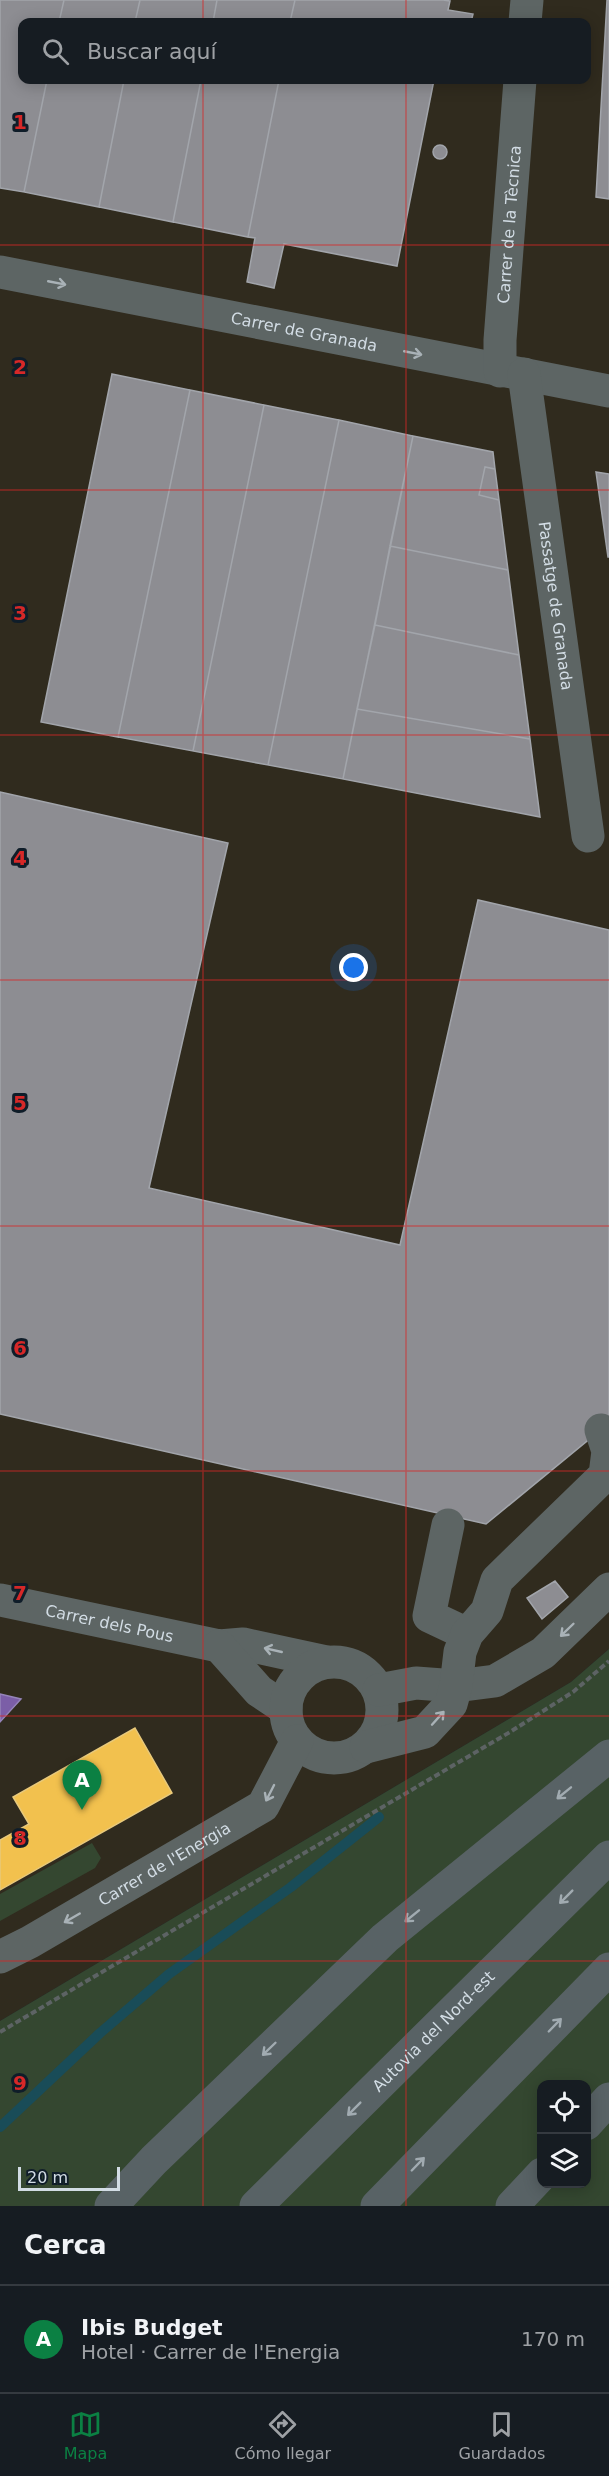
<!DOCTYPE html>
<html lang="es">
<meta charset="utf-8">
<style>
:root{--surface:#161c22;--page:#1f252a;--text:#f1f3f6;--muted:#9ea1a5;--line:#353a40;--accent:#0b8043}
body{margin:0;font-family:"DejaVu Sans",sans-serif;background:var(--page);color:var(--text)}
.controls{position:absolute;right:18px;bottom:18px;display:grid;overflow:hidden;border-radius:12px;box-shadow:0 3px 15px #0003}
.controls button{width:54px;height:54px;display:grid;place-items:center;padding:0;border:0;border-bottom:2px solid var(--line);background:var(--surface);color:var(--text);font:30px sans-serif}
.scale{position:absolute;left:18px;bottom:15px;width:102px;box-sizing:border-box;padding-left:6px;border:3px solid #d2dce4;border-top:0;font-size:16px;line-height:21px;white-space:nowrap;color:#d2dce4;-webkit-text-stroke:4px #0f1d29;paint-order:stroke}
.you{position:absolute;left:354px;top:968px;width:21px;height:21px;margin:-15px;border:4px solid #fff;border-radius:50%;background:#1a73e8;box-shadow:0 0 0 9px #1a73e833}
.badge{display:grid;place-items:center;width:39px;height:39px;border-radius:50%;background:var(--accent);color:#fff;font-size:20px;font-weight:700}
.pin{position:absolute;translate:-50% -50px;filter:drop-shadow(0 2px 3px #0008)}
.pin::after{content:'';position:absolute;top:32px;width:21px;height:18px;background:inherit;clip-path:polygon(0 0,100% 0,50% 100%)}
.list{margin:0;padding:0;list-style:none}
h2{display:flex;justify-content:space-between;align-items:center;height:78px;margin:0;padding:0 24px;font-size:26px}
h2 small{font-size:20px;font-weight:400;color:var(--muted)}
.list li{display:grid;grid-template-columns:39px 1fr auto;gap:18px;align-items:center;box-sizing:border-box;height:108px;padding:0 24px;border-top:2px solid var(--line)}
.list b{display:block;font-size:22px;white-space:nowrap}
.list p{margin:0;font-size:20px;white-space:nowrap;color:var(--muted)}
.list em{font-size:20px;font-style:normal;color:var(--muted)}
.icon{flex:none;width:33px;height:33px;fill:none;stroke:currentColor;stroke-width:2;stroke-linecap:round;stroke-linejoin:round}
.map{position:relative;flex:none;width:609px;height:2206px;overflow:hidden}
.search{position:absolute;background:var(--surface);box-shadow:0 3px 15px #0003;left:18px;right:18px;top:18px;height:66px;display:flex;align-items:center;gap:15px;box-sizing:border-box;padding:0 21px;border-radius:12px;color:var(--muted);font-size:22px}
.sheet{height:186px;background:var(--surface)}
nav{display:flex;justify-content:space-around;align-items:center;box-sizing:border-box;height:84px;border-top:2px solid var(--line);background:var(--surface);font-size:16px;color:var(--muted)}
nav a{display:grid;justify-items:center;gap:3px}
nav .on{color:var(--accent)}
.map>svg:first-child{display:block}
.industrial{fill:#302b1e;fill-rule:evenodd}
.green{fill:#344730;fill-rule:evenodd}
.homes{fill:#f2c14e;stroke:#e8c97b;stroke-width:1.5}
.offices{fill:#7b5ea7;stroke:#9584b9;stroke-width:1.5}
.industry{fill:#8d8d92;stroke:#a2a5ab;stroke-width:1.5}
.lines{fill:none;stroke-linecap:round;stroke-linejoin:round}
.stream{stroke:#194c58;stroke-width:10}
.path{stroke:#5d6364;stroke-width:4;stroke-dasharray:6 3;stroke-linecap:butt}
.minor{stroke:#5d6564;stroke-width:33}
.highway{stroke:#586265;stroke-width:33}
.oneway{stroke:#a9b2b7}
.oneway2{stroke:#a1abb1}
.grid{fill:none;stroke:#d62828;stroke-width:1.5;stroke-opacity:0.55}
.labels{text-anchor:middle;dominant-baseline:central;stroke-width:6;stroke-linejoin:round;paint-order:stroke}
.street-label{font-size:16px;fill:#d2dce4;stroke:#0f1d29}
.grid-label{font-size:20px;text-anchor:middle;font-weight:bold;fill:#d62828;stroke:#0f1d29;stroke-width:6;stroke-linejoin:round;paint-order:stroke}
</style>
<div class="map">
<svg width="609" height="2206" viewBox="0 0 609 2206">
<rect width="100%" height="100%" fill="#1e262e"/>
<path class="industrial" d="M0,0H609V1649L571,1682L0,2021ZM22,22H586V80H22Z"/>
<path class="green" d="M609,1649V2206H0V2021L571,1682ZM542,2084H586V2184H542Z
M92,1843L101,1858L95,1868L0,1921V1894Z"/>
<path class="homes" d="M135,1728L172,1793L0,1890V1840L29,1824L13,1797Z"/>
<path class="offices" d="M0,1694L21,1699L0,1722Z"/>
<path class="industry" d="M0,0H64L59,22H22V80H47L24,192L0,188Z
M64,0H140L135,22H59Z
M140,0H217L213,22H135Z
M217,0H295L290,22H213Z
M295,0H443L450,1L448,10L473,14L471,22H290Z
M607,0H609V199L596,197Z
M47,80H124L99,207L24,192Z
M124,80H201L173,222L99,207Z
M201,80H279L248,237L173,222Z
M279,80H434L397,266L284,244L274,288L247,282L255,238L248,237Z
M433 152a7 7 0 1 1 14 0a7 7 0 1 1-14 0Z
M112,374L190,390L118,737L41,722Z
M190,390L264,405L193,751L118,737Z
M264,405L339,420L268,765L193,751Z
M339,420L413,436L343,779L268,765Z
M413,436L493,452L495,469L485,467L479,495L499,500L508,570L390,546Z
M485,467L495,469L499,500L479,495Z
M596,472L609,474V557H608Z
M390,546L508,570L519,655L375,625Z
M375,625L519,655L530,739L357,709Z
M357,709L530,739L540,817L343,779Z
M0,792L228,843L149,1188L400,1245L478,900L609,930V1423L486,1524L0,1414Z
M555,1581L568,1597L542,1619L527,1598Z"/>
<g class="lines">
<path class="stream" d="M0,2127L100,2033L169,1974L291,1887L379,1817"/>
<path class="path" d="M0,2032L510,1732L573,1692L609,1661"/>
<g class="minor">
<path d="M525,22L527,0"/>
<path id="s1" d="M0,272L609,391"/>
<path id="s2" d="M500,371V340L520,80"/>
<path id="s3" d="M524,374L588,836"/>
<path d="M448,1525L429,1616L467,1634"/>
<path id="s4" d="M0,1600L219,1646L243,1644L326,1662"/>
<path d="M219,1646L259,1691L286,1709"/>
<circle cx="334" cy="1710" r="48"/>
<path d="M379,1690L416,1683L456,1686L495,1681L543,1653L609,1589"/>
<path d="M366,1747L425,1732L451,1704L456,1686L460,1652L467,1634L487,1611L497,1580L605,1475L608,1451L601,1430"/>
<path id="s5" d="M0,1957L30,1942L263,1806L297,1741"/>
</g>
<g class="highway">
<path d="M586,2124L609,2099"/>
<path d="M111,2206L154,2160L385,1938L609,1756"/>
<path id="s6" d="M256,2206L609,1857"/>
<path d="M377,2206L609,1969"/>
<path d="M512,2206L542,2174"/>
</g>
</g>
<defs><path id="oneway-shaft" d="M-6 0H5M1.5-3L5.5 0L1.5 3" fill="none" stroke-width="1.6" stroke-linecap="round" stroke-linejoin="round" transform="scale(1.5)"/></defs>
<g class="oneway">
<use href="#oneway-shaft" transform="translate(57 283) rotate(11)"/>
<use href="#oneway-shaft" transform="translate(413 353) rotate(11)"/>
<use href="#oneway-shaft" transform="translate(567 1630) rotate(136)"/>
<use href="#oneway-shaft" transform="translate(273 1650) rotate(-167)"/>
<use href="#oneway-shaft" transform="translate(438 1718) rotate(-48)"/>
<use href="#oneway-shaft" transform="translate(270 1793) rotate(117)"/>
<use href="#oneway-shaft" transform="translate(72 1918) rotate(150)"/>
</g>
<g class="oneway2">
<use href="#oneway-shaft" transform="translate(564 1793) rotate(141)"/>
<use href="#oneway-shaft" transform="translate(566 1897) rotate(135)"/>
<use href="#oneway-shaft" transform="translate(412 1916) rotate(141)"/>
<use href="#oneway-shaft" transform="translate(555 2025) rotate(-46)"/>
<use href="#oneway-shaft" transform="translate(269 2049) rotate(136)"/>
<use href="#oneway-shaft" transform="translate(354 2109) rotate(135)"/>
<use href="#oneway-shaft" transform="translate(418 2164) rotate(-46)"/>
</g>
<path class="grid" d="M203,0V22M406,0V22M203,80V2206M406,80V2206M0,245H609M0,490H609M0,735H609M0,980H609M0,1226H609M0,1471H609M0,1716H609M0,1961H609"/>
<g class="labels">
<g class="street-label">
<text stroke="none"><textPath href="#s2" startOffset="147">Carrer de la Tècnica</textPath></text>
<text stroke="none"><textPath href="#s1" startOffset="310">Carrer de Granada</textPath></text>
<text stroke="none"><textPath href="#s3" startOffset="234">Passatge de Granada</textPath></text>
<text stroke="none"><textPath href="#s4" startOffset="112">Carrer dels Pous</textPath></text>
<text stroke="none"><textPath href="#s5" startOffset="189">Carrer de l'Energia</textPath></text>
<text stroke="none"><textPath href="#s6" startOffset="249">Autovia del Nord-est</textPath></text>
</g>
</g>
<g class="grid-label">
<text x="20" y="129">1</text>
<text x="20" y="374">2</text>
<text x="20" y="620">3</text>
<text x="20" y="865">4</text>
<text x="20" y="1110">5</text>
<text x="20" y="1355">6</text>
<text x="20" y="1600">7</text>
<text x="20" y="1845">8</text>
<text x="20" y="2090">9</text>
</g>
</svg>
<div class="controls">
<button><svg class="icon" aria-label="locate" viewBox="0 0 24 24"><circle cx="12" cy="12" r="6"/><path d="M12 2v4M12 18v4M2 12h4M18 12h4"/></svg></button>
<button><svg class="icon" aria-label="layers" viewBox="0 0 24 24"><path d="M12 4l9 5-9 5-9-5zM3 14l9 5 9-5"/></svg></button>
</div>
<div class="scale">20 m</div>
<div class="you"></div>
<div class="pin badge" style="left:82px;top:1810px">A</div>
<div class="search"><svg class="icon" aria-label="search" viewBox="0 0 24 24"><circle cx="10" cy="10" r="6"/><path d="M15 15l6 6"/></svg>Buscar aquí</div>
</div>
<section class="sheet">
<h2>Cerca<small></small></h2>
<ul class="list">
<li><span class="badge">A</span><div><b>Ibis Budget</b><p>Hotel · Carrer de l'Energia</p></div><em>170 m</em></li>
</ul>
</section>
<nav>
<a class="on"><svg class="icon" aria-label="map" viewBox="0 0 24 24"><path d="M3 6l6-2 6 2 6-2v14l-6 2-6-2-6 2zM9 4v14M15 6v14"/></svg>Mapa</a>
<a><svg class="icon" aria-label="directions" viewBox="0 0 24 24"><path d="M12 3l9 9-9 9-9-9zM9 14v-3h6M13 9l2 2-2 2"/></svg>Cómo llegar</a>
<a><svg class="icon" aria-label="saved" viewBox="0 0 24 24"><path d="M7 4h10v16l-5-4-5 4z"/></svg>Guardados</a>
</nav>
